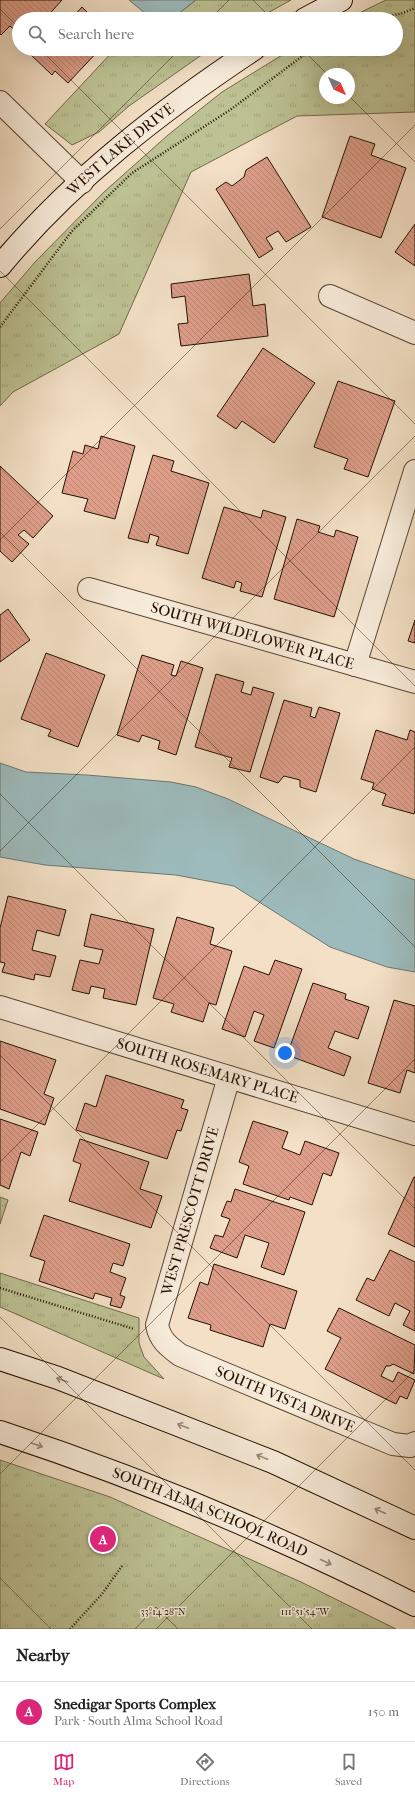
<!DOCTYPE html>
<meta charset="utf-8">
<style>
:root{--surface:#fff;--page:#f2f2f2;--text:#222;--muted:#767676;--line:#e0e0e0;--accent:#db2777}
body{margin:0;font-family:"IM FELL French Canon",serif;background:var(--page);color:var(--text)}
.compass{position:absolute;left:319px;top:68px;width:36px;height:36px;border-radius:50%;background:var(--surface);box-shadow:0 4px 16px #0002;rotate:135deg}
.you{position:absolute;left:285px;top:1053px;width:14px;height:14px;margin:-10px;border:3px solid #fff;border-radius:50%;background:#1a73e8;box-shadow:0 0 0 6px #1a73e833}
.badge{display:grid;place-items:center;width:26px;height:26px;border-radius:50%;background:var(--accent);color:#fff;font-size:13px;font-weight:700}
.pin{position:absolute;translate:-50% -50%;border:2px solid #fff;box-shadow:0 1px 4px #0006}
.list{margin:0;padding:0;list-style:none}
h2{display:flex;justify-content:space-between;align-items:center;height:52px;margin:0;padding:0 16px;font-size:17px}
h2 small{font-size:13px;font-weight:400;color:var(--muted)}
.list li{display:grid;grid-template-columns:26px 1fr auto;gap:12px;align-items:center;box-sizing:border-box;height:60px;padding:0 16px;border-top:1px solid var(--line)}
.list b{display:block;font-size:15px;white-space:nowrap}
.list p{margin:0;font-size:13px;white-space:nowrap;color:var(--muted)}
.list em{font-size:13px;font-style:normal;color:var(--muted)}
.icon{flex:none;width:22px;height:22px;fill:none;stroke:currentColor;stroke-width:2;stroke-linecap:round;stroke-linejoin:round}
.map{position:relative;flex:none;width:415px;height:1629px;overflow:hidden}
.search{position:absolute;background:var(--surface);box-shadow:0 4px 16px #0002;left:12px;right:12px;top:12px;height:44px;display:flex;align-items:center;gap:10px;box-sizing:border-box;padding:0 14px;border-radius:22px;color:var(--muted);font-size:15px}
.sheet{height:112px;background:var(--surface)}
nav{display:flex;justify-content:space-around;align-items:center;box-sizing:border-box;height:56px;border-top:1px solid var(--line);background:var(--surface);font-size:11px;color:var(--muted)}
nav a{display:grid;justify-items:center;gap:2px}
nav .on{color:var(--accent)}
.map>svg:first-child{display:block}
.grass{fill:url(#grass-tufts);stroke:#716a4a;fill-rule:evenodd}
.garden{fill:#bdc294;stroke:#716a4a}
.water{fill:#9dbbbc;stroke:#6d7771}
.building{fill:url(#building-back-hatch);stroke:#251101}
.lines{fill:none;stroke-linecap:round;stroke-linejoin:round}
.street-casing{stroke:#584532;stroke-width:24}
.secondary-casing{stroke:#251101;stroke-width:24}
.path{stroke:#251101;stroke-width:2.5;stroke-dasharray:1 2;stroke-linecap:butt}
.street{stroke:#f7ebda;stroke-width:22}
.secondary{stroke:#f7ebda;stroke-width:22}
.oneway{stroke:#988978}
.ticks{fill:none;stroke:#251101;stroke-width:1;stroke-opacity:0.45}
.labels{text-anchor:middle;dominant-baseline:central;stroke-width:3;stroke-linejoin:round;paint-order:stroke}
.street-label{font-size:15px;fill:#251101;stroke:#f7ebda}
.ticks-label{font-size:10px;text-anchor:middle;fill:#251101;stroke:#f7ebda;stroke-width:3;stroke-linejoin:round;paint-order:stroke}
</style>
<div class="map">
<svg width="415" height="1629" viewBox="0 0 415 1629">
<defs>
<pattern id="grass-tufts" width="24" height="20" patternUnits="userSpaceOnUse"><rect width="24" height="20" fill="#bdc294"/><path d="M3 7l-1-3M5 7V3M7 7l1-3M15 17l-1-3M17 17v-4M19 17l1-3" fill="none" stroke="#a2a67e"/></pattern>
<pattern id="building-back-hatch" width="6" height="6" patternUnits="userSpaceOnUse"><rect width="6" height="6" fill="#de9e8a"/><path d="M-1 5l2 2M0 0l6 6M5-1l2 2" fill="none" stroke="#be8775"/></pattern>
</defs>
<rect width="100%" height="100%" fill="#f3e0c6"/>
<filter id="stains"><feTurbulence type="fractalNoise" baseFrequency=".005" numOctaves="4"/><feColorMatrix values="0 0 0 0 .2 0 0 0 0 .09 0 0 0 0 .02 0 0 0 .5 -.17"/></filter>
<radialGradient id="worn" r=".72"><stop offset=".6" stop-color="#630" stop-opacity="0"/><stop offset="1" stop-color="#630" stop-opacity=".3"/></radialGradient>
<path class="grass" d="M196,0H291L257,19H144L147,15L173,18Z
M386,0H415V112L297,116L191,172L119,334L13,392L0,406V303L35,262L104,192L168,135L222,92L292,49H396V19H347ZM325,74H349V98H325Z
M115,49H210L129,106L99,132L72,145L45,124Z
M0,1197L8,1200L0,1224Z
M0,1273L139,1318V1343L144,1357L164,1379L0,1307Z
M0,1460L110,1497L301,1582L396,1629H0Z"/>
<path class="garden" d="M156,1607L178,1629H135Z"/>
<path class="water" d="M129,0H196L173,18L147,15Z
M0,763L26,772L87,775L171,782L196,787L228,799L354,859L415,880V972L387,967L330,947L234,886L176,875L45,865L0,857Z"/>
<path class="building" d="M0,0H62L45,19H19V34L10,26L1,35L0,34Z
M82,7L94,19H71Z
M33,49H100L68,83L55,71L52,75L29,53Z
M350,136L375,144L371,155L406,168L381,238L322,217Z
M267,157L311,227L286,242L278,231L266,238L273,249L259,258L216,189L226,182L232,186L244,177L246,170Z
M415,224V266L395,252Z
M249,274L253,306L265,304L268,336L181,346L178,324L188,323L185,296L172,298L171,284Z
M263,348L315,383L274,443L242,421L236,429L217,416Z
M338,381L395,401L368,477L344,469L348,459L314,447Z
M101,436L135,446L115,519L84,511L88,499L62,493L73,451L83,454L85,445L98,449Z
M153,455L174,461L171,471L209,483L188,554L156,545L159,537L150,534L148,543L128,538Z
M0,466L53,516L33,538L24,530L18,535L29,544L12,562L0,551Z
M224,507L261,518L263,510L286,517L262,597L240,591L242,583L236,581L234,588L202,578Z
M297,519L320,526L318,532L334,537L336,530L358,537L334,617L274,599Z
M8,609L30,640L0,662V615Z
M415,620V643L408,641Z
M46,653L105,675L78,747L48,736L51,730L21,719Z
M142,655L174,665L171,675L176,676L181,661L203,668L176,755L158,749L160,741L142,735L139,742L117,735Z
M216,674L244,682L241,692L251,695L253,687L274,693L250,772L229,767L232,758L195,747Z
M284,700L312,708L310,716L315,718L319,707L340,713L316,792L300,787V780L284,776L278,783L260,777Z
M376,730L407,740L410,730L415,732V810L414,814L382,805L386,794L372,789L374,783L361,779Z
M8,896L66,910L59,936L37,930L32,950L56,956L50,977L35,974L34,980L2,972L5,963L0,962V928Z
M91,914L154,929L136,1005L103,998L105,989L91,986L89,994L72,990L80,960L99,964L103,950L84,946Z
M177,917L214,928L210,944L232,951L216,1005L209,1003L203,1022L171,1012L174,1004L153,998Z
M275,960L302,969L274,1048L254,1041L264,1015L254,1011L245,1037L222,1029L244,966L269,975Z
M313,983L346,994L345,999L369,1007L358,1039L335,1031L328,1048L351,1057L344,1076L287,1055Z
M394,1000L415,1006V1073L407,1070L400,1093L368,1083Z
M0,1041L56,1060L44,1094L54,1098L45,1125L0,1109Z
M106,1075L184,1100L181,1108L188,1110L181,1131L177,1130L167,1159L76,1130L85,1103L96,1107Z
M0,1119L38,1132L30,1156L21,1152L9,1189L0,1185Z
M253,1121L288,1132L282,1148L300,1155L305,1141L339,1153L331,1176L323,1173L312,1205L290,1197L289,1200L243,1184L249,1166L239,1162Z
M80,1139L149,1162L140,1189L162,1196L151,1228L69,1201L81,1164L73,1161Z
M414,1177H415V1247L388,1234Z
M235,1189L305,1212L284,1275L261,1267L269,1243L245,1235L237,1258L210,1248L215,1235L223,1237L230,1219L221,1216L227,1201L231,1202Z
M44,1215L130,1244L123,1266L113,1263L110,1272L126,1278L120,1295L125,1297L121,1308L110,1305L112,1298L95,1293L93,1299L39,1281L45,1261L30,1256Z
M390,1250L415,1262V1331L403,1325L410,1311L395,1303L389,1316L356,1300L367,1278L374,1281Z
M214,1264L297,1291L285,1329L270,1324L263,1347L210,1330L211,1325L188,1318L200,1282L208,1285Z
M339,1308L415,1345L414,1374L393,1364L390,1366H386L381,1376L393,1382L398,1372L415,1380L407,1399L400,1396L396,1404L325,1369L341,1338L327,1331Z"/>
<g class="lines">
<g class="street-casing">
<g id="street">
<path d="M0,102L82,182"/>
<path d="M330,296L415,333"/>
<path id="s1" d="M89,589L415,682"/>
<path d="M355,665L415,471"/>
<path id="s2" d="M0,1007L415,1134"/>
<path id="s3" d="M229,1077L157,1325C160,1340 168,1346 180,1355L393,1444L410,1446L415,1443"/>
</g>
</g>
<g class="secondary-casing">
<g id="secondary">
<path d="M305,19L341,0"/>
<path id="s4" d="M0,266C71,180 162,110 254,49"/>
<path d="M0,1359L58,1378L273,1462L415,1528"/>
<path id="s5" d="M0,1432C143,1479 281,1537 415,1605"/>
</g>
</g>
<path class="path" d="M378,19L403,13L415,8
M0,327L72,231L132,173L230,110L312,49
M0,1288L134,1329
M70,1629L102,1594L122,1566"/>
<use href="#street" class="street"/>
<use href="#secondary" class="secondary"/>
</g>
<defs><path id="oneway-shaft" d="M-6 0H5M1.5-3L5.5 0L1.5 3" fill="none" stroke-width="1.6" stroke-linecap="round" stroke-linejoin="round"/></defs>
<g class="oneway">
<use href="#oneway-shaft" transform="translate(62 1380) rotate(-160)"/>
<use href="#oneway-shaft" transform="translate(183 1426) rotate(-159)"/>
<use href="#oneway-shaft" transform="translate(37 1445) rotate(19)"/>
<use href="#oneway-shaft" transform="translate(262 1457) rotate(-158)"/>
<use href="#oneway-shaft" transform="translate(380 1511) rotate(-155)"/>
<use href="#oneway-shaft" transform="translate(326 1562) rotate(25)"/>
</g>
<path class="ticks" d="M253,0L272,19M0,9L19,28M210,19L229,0M40,49L415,424M302,49L327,74M349,96L415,162M0,229L180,49M0,271L415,686M0,532L415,947M0,540L415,125M0,794L415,1209M0,851L415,436M0,1055L415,1470M0,1162L415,747M0,1317L312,1629M0,1474L415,1059M0,1578L51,1629M156,1629L415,1370"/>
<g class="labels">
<g class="street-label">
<text stroke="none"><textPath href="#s4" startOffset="168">WEST LAKE DRIVE</textPath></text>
<text stroke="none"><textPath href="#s1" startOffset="170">SOUTH WILDFLOWER PLACE</textPath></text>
<text stroke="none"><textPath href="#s2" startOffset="217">SOUTH ROSEMARY PLACE</textPath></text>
<text transform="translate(190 1211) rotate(-74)">WEST PRESCOTT DRIVE</text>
<text stroke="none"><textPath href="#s3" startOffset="411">SOUTH VISTA DRIVE</textPath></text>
<text stroke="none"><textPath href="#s5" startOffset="225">SOUTH ALMA SCHOOL ROAD</textPath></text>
</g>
</g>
<g class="ticks-label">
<text x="163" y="1615">33°14'28"N</text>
<text x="305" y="1615">111°51'54"W</text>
</g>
<rect width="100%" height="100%" filter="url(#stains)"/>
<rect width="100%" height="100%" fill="url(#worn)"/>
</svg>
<svg class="compass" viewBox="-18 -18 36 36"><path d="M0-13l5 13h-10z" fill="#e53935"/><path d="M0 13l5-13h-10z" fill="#767676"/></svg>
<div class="you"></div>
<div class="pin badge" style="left:103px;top:1539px">A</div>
<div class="search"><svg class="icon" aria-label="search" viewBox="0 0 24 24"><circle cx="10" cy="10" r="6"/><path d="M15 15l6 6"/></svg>Search here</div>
</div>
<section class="sheet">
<h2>Nearby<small></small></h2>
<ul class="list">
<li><span class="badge">A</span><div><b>Snedigar Sports Complex</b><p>Park · South Alma School Road</p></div><em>150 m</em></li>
</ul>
</section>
<nav>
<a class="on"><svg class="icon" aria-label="map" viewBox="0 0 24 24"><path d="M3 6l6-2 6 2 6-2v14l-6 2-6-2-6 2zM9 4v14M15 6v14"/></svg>Map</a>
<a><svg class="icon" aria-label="directions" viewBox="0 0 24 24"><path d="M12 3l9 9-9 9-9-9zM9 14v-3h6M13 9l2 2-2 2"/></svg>Directions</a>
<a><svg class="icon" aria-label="saved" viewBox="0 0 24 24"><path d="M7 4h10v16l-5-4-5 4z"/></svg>Saved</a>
</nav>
